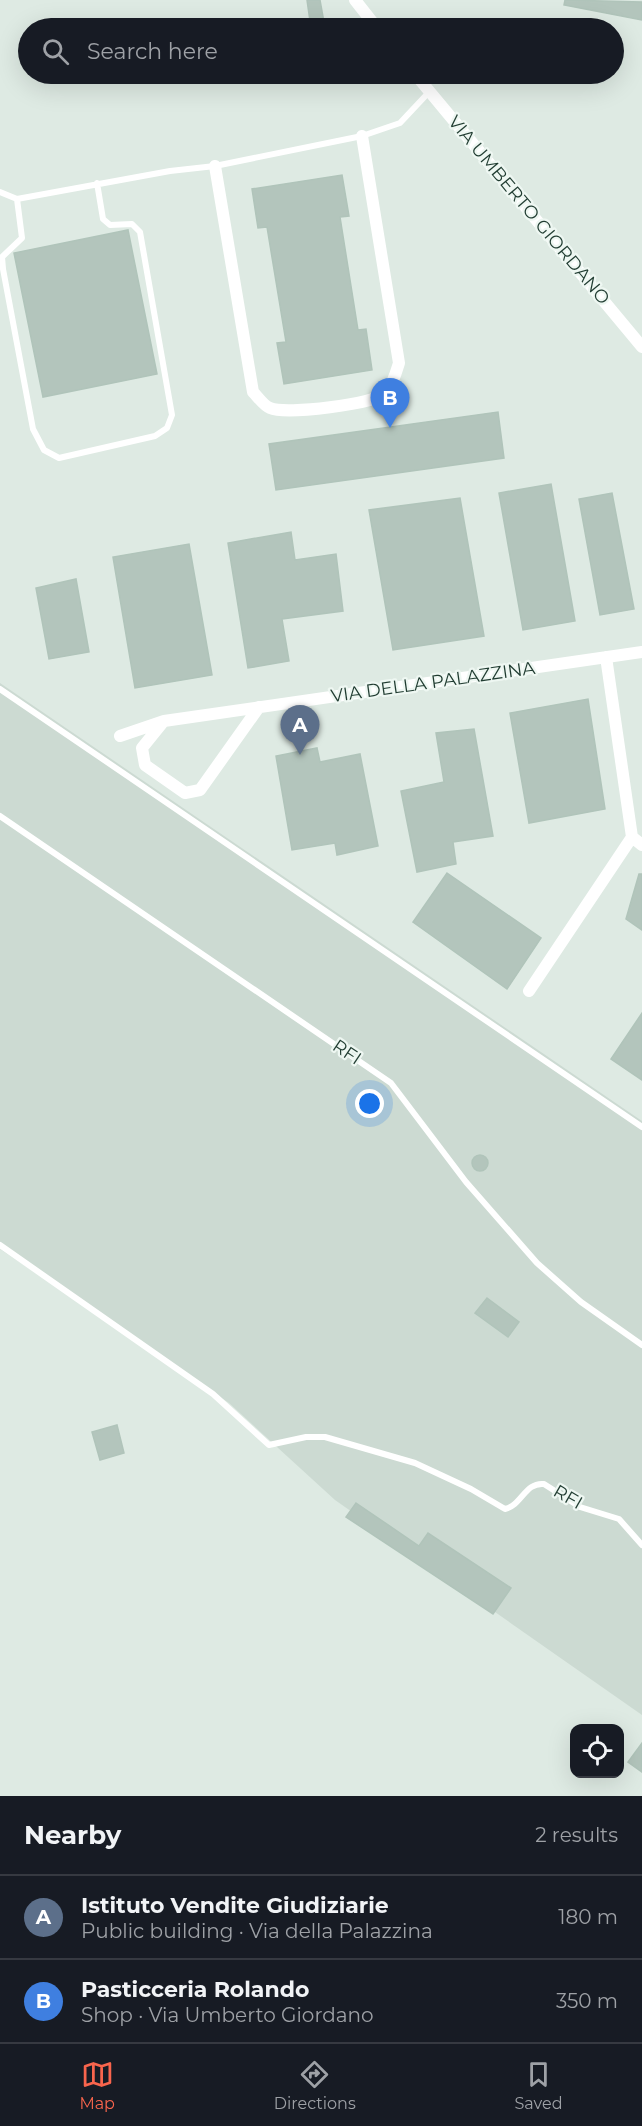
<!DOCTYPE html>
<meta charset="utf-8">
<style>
:root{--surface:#171b24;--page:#20242c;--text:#f1f3f6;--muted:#9ea1a6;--line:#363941;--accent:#f9654d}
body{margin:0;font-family:Montserrat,sans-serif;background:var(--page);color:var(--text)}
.controls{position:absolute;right:18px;bottom:18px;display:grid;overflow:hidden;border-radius:12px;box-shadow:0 6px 24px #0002}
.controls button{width:54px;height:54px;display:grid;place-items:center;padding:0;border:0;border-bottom:2px solid var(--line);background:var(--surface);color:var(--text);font:30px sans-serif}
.you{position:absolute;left:370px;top:1104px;width:21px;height:21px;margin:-15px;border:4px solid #fff;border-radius:50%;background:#1a73e8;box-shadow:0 0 0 9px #1a73e833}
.badge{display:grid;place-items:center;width:39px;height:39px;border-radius:50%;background:var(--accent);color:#fff;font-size:20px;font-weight:700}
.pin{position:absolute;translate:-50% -50px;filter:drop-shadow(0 2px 3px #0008)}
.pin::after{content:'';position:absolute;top:32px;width:21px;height:18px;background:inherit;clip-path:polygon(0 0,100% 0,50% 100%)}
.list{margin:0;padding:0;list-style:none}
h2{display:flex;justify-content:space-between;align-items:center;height:78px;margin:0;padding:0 24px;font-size:26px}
h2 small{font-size:20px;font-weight:400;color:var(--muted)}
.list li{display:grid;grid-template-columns:39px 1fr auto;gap:18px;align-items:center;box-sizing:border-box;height:84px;padding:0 24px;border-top:2px solid var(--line)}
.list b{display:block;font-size:22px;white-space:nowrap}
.list p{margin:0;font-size:20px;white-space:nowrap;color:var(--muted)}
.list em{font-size:20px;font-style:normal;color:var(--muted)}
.icon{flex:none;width:33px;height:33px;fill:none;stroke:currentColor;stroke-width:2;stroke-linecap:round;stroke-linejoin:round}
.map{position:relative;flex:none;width:642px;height:1796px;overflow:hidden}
.search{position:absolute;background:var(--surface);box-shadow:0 6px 24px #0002;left:18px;right:18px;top:18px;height:66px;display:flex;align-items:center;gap:15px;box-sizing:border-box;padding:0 21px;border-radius:33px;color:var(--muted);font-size:22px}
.sheet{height:246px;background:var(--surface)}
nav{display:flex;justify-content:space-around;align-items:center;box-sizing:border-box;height:84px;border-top:2px solid var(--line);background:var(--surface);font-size:16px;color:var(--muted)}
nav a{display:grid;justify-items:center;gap:3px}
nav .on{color:var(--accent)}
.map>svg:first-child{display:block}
.built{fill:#ccdad2}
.building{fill:#b3c5bc;stroke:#b0c4ba;stroke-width:1.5}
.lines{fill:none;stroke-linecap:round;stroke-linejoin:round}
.service{stroke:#fff;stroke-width:6}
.minor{stroke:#fff;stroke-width:12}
.labels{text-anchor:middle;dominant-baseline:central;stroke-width:4.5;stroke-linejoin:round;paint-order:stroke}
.street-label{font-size:18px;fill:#1f3b30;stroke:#eef7f2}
</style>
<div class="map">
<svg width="642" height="1796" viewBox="0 0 642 1796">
<rect width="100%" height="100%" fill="#deeae3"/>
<path class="built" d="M0,683L642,1121V1715L335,1500L229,1403L0,1249Z"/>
<path class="building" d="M307,0H320L325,28H311Z
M565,0L642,2V20L564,5Z
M342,175L349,216L340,217L358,330L366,329L372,370L284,384L277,343L286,342L267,227L258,228L252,189Z
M128,230L157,374L43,397L14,253Z
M498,412L504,458L276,490L269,444Z
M551,484L575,621L523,630L499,493Z
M612,493L634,609L600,615L579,499Z
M460,498L484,636L393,650L369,510Z
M291,532L295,560L336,554L343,611L282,619L289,661L248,668L228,543Z
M189,544L212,675L135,688L113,557Z
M76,579L89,652L49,659L36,588Z
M588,699L605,809L529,823L510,713Z
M474,729L493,836L453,842L456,864L417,872L401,791L444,782L436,733Z
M317,748L320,762L360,754L378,846L337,855L335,843L292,850L276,756Z
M447,873L541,938L507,989L413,922Z
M639,874H642V930L626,919Z
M642,1013V1080L611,1059Z
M472 1163a8 8 0 1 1 16 0a8 8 0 1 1-16 0Z
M487,1298L519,1322L508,1337L475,1313Z
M117,1425L124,1453L100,1460L92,1432Z
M356,1503L419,1546L428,1533L511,1588L493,1614L346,1517Z
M642,1743V1772L628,1762Z"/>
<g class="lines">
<path class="service" d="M0,192L17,199L170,171L215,166L362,136L400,123L430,91
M17,199L22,238L2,257L3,269L33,429L44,450L59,458L155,436L167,428L172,415L140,232L132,224L110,225L103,219L97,183
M0,689L642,1127
M0,816L391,1083L466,1182L537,1263L581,1302L642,1345
M0,1245L213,1394L269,1445L306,1437H325L415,1463L471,1489L505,1509C522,1505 525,1482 544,1484L580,1507L619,1519L642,1545"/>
<path class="minor" d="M355,0L377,28
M415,74L642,347
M215,166L253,392C258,397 264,406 270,408C286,415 375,404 386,393C393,384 396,373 399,363L362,136
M606,657L632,837L642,845
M163,722L142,748L145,765L185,793L200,790L259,707
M120,736L164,721L642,652
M529,991L632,837"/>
</g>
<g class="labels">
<g class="street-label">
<text transform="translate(529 210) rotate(50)">VIA UMBERTO GIORDANO</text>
<text transform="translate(433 682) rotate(-8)">VIA DELLA PALAZZINA</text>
<text transform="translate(347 1052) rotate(34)">RFI</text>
<text transform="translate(568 1497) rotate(30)">RFI</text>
</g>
</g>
</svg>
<div class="controls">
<button><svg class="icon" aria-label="locate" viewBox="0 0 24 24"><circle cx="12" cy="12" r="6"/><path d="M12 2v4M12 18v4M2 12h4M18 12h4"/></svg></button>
</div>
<div class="you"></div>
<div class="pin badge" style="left:300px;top:755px;background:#5c6f8a">A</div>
<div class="pin badge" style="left:390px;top:428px;background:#3f7fe0">B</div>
<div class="search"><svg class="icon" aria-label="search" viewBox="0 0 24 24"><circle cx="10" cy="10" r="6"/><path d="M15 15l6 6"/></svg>Search here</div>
</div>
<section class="sheet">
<h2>Nearby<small>2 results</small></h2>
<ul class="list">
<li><span class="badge" style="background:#5c6f8a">A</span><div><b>Istituto Vendite Giudiziarie</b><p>Public building · Via della Palazzina</p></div><em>180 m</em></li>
<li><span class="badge" style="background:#3f7fe0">B</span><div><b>Pasticceria Rolando</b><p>Shop · Via Umberto Giordano</p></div><em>350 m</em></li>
</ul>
</section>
<nav>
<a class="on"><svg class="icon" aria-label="map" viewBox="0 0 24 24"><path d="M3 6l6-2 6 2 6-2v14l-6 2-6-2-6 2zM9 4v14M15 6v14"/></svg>Map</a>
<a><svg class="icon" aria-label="directions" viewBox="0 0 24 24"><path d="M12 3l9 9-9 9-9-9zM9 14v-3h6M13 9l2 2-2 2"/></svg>Directions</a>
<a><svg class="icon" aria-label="saved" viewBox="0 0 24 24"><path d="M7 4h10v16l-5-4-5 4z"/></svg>Saved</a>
</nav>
